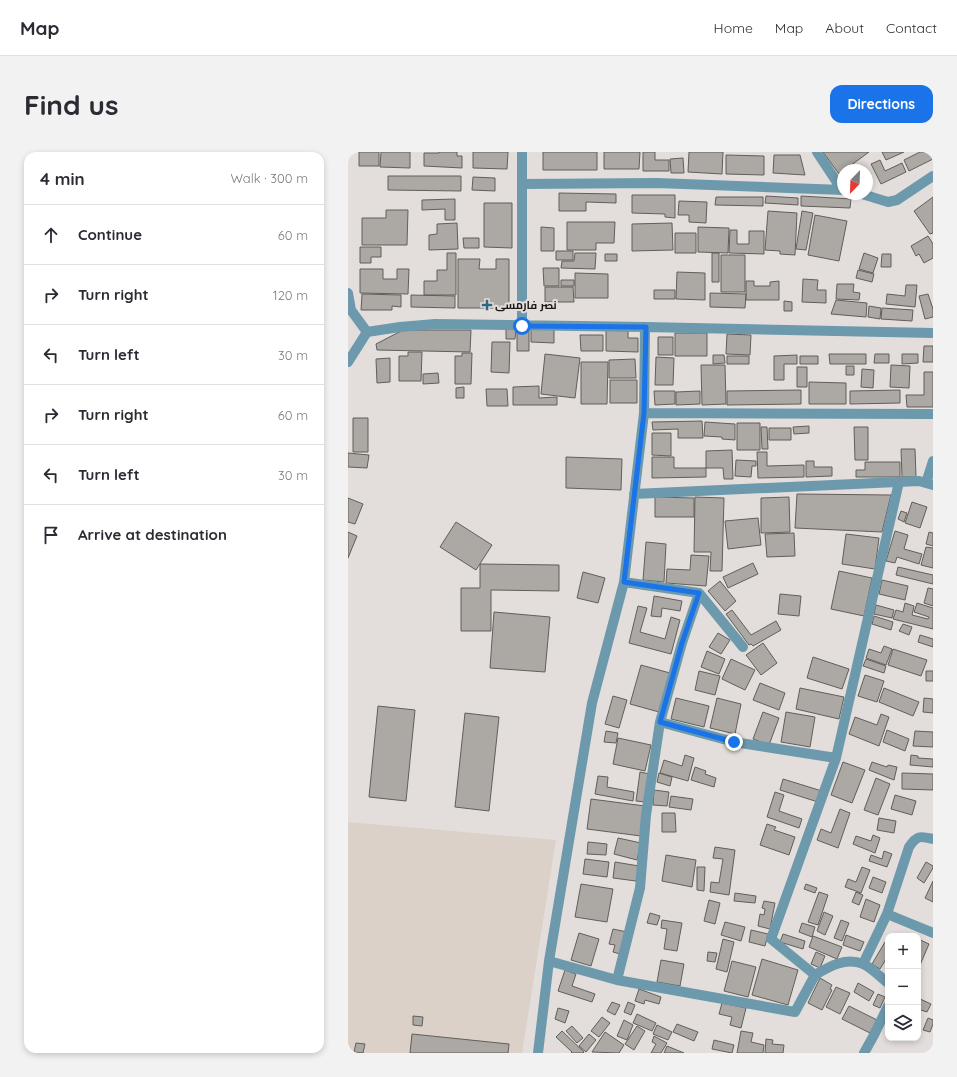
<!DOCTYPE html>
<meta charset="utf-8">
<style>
:root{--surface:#fff;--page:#f2f2f3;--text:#2b2b33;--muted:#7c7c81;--line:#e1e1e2;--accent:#1a73e8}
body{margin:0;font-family:Quicksand,Cairo,sans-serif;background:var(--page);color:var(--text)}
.controls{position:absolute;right:12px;bottom:12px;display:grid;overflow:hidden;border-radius:8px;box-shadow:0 2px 6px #0003}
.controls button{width:36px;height:36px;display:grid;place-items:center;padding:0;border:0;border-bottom:1px solid var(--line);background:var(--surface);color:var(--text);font:20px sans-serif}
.compass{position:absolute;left:489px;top:12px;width:36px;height:36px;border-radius:50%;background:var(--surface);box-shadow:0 2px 6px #0003;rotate:203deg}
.stop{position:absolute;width:12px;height:12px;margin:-9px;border:3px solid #1a73e8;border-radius:50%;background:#fff}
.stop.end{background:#1a73e8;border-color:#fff;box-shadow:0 1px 4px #0008}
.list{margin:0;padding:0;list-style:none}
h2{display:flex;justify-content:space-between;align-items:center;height:52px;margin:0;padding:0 16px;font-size:17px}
h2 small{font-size:13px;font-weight:400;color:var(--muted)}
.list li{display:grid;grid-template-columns:26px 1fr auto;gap:12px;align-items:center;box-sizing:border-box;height:60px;padding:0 16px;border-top:1px solid var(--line)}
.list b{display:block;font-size:15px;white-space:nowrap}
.list em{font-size:13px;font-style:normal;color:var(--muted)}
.icon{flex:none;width:22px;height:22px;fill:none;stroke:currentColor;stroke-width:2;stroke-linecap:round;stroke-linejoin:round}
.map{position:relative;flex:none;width:585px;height:901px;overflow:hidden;border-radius:12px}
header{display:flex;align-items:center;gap:24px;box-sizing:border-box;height:56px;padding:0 20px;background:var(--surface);border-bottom:1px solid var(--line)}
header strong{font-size:19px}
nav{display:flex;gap:22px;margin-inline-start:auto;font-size:14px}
.intro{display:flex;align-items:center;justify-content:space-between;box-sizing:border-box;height:96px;padding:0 24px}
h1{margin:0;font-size:28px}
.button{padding:10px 18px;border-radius:12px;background:var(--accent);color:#fff;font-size:14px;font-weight:700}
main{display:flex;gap:24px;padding:0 24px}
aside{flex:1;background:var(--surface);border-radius:12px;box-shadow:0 2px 6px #0003}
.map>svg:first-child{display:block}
.built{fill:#dcd1c8}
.building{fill:#aca8a4;stroke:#615e5b}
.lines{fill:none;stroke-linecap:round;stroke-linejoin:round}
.street{stroke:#6d99ac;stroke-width:10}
.route{stroke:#1a73e8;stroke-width:5}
.poi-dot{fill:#2e6981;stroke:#e3dedb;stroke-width:1.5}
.labels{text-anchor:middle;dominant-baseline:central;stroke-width:4;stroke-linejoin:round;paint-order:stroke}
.poi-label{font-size:11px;font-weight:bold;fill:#1b1918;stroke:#e3dedb;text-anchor:start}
</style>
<header>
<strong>Map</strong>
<nav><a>Home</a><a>Map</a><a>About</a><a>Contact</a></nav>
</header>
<div class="intro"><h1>Find us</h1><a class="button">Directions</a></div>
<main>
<aside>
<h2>4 min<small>Walk · 300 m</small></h2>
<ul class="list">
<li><svg class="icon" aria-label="ahead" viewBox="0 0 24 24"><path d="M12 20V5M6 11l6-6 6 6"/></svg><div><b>Continue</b></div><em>60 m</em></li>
<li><svg class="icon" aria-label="right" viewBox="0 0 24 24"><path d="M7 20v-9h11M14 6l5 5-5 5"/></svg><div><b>Turn right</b></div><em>120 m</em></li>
<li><svg class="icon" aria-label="left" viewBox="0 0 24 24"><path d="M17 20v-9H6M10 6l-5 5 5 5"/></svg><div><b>Turn left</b></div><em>30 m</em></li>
<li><svg class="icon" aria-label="right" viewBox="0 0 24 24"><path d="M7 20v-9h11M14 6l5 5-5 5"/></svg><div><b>Turn right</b></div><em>60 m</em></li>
<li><svg class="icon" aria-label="left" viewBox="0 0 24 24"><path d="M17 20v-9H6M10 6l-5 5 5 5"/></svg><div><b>Turn left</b></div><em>30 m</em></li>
<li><svg class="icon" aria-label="arrive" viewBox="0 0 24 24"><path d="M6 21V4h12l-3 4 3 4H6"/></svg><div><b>Arrive at destination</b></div></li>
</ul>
</aside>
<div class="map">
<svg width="585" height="901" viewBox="0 0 585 901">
<rect width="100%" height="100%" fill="#e3dedb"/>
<path class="built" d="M0,670L208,688L174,901H0Z"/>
<path class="building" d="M11,0H31V14H11Z
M33,0H62V16L32,15Z
M91,0H109V4H114V16L76,14V1H91Z
M125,0H160L159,17L125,16Z
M195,0H249V18H195Z
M256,0H292L291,17H256Z
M295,0H307V8H321V19H295Z
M341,0H375L374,22L340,20Z
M475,0H521L491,22Z
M534,0H556L538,8Z
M572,0H582L585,7L561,19L556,8Z
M378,3L416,4V23L378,22Z
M426,3H452L457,23L425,21Z
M335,6L336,21H323L322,7Z
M532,8L537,19L554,11L558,20L533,32L523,12Z
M40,24H113V39L40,38Z
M125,25L147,26V39L124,38Z
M211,41L268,42V51L238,50V59H211Z
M284,43H327V66L317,65V62L284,61Z
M418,44L450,46V53L417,51Z
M453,44L503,47L502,56L453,54Z
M368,45H415V54L367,53Z
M585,45V81L582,82L566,59Z
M107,47V68H97V57L74,58V48Z
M331,49L359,50L358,71L341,70V63H330Z
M136,51H164V96L136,95Z
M38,58H60L59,93H14V66H38Z
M420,59L449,61L447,103L432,102V99L417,98Z
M454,59L465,61L458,98L448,97Z
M467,63L499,69L491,109L460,103Z
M219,70H267L266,91H248V98H219Z
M109,71L110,97L81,98V83L89,82V72Z
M324,71L325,98L284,99V72Z
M193,75L206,76V99H193Z
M350,75L381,76L380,101L350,100Z
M382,78H389V92H401V79H416V102L381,101Z
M327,81H348V101H327Z
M580,84L585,92V106L576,111L571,102L568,104L563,94Z
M115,86H131V96H116Z
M12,95H33V105H23V111H12Z
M208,99H225V108H208Z
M99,101H108V143H76V129H89V118H99Z
M227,101H248L247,117L213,116L214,109H226Z
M364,101H371V130H364Z
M516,101L530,106L525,121L511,117Z
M257,102H269V109H257Z
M534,102H543V115H533Z
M373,103H397V140H373Z
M110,107H132L131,117H148V107H161V156H110Z
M195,116H211V134H196Z
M12,117H35V127H49V117H61L60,142L12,141Z
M510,118L526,122L524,130L508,126Z
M329,120L357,121V148L328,147Z
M227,121L260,122V146H227Z
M455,127L470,128L469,138H478V151L454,150Z
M213,128H226V134H213Z
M398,129H406V134H422V130L431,129V148H398Z
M489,132H506L505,140L512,141L511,148L488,147Z
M558,133H569L567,155L538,152L539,142L557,144Z
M197,135H225L226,150H197Z
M306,138H327V147H306Z
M362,141L398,142L397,156L362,155Z
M14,142L53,143V155L44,154V158H13Z
M580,142L585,157V165L577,167L571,144Z
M63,143L107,144V156L63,155Z
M488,148L519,151L518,165L483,162Z
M436,149L444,150V159H436Z
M521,154L533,156L532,167L520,165Z
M534,156L565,158L564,169L533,167Z
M158,177H168L167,187H158Z
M183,177H206V191L183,190Z
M258,177L280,178V186H290V200L258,199Z
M55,178H123L122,200L29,198L28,192Z
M169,178H181V199H169Z
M327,181H359V204H327Z
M379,182L403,183L402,203L378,202Z
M232,183H255V199H233Z
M310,185H325V203H310Z
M144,190H162L161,221L143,220Z
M576,194H585V210H575Z
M60,200H74L73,229H51V204H60Z
M114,201H124L123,232H107V204H114Z
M197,202L232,206L227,246L193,242Z
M481,202H518V212H482Z
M527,202H541V211H526Z
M554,202H570V211L554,212Z
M365,203H376L377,211L365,212Z
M449,203V212H436V228H426V204Z
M379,204H401V212H379Z
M452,204H470V212H452Z
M308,205L326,206L325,233H307Z
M42,206V230L29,231L28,207Z
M287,207L288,226H261V208Z
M233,210H260L259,252H233Z
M353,213H377L378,252L354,253Z
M543,213L562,214L561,236L542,235Z
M498,214H506V223H498Z
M449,215H459V235H449Z
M514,217L526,218L525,236L513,235Z
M576,220H585V255H559L558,243H576Z
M90,221L91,231L75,232V222Z
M262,228H289V251H262Z
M461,230L498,231V252H461Z
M191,234V246L209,245V253H165V235Z
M116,235V246H108V236Z
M138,237H159L160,254H139Z
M453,238V252L379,253V239Z
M552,238V251L502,252V239Z
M306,239H327V252L307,253Z
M352,239V252L328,253V240Z
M5,266H20V300H5Z
M354,269L355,286H330V277L305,278L304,270Z
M357,270L387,272V288L374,287V285L356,284Z
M389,271H412V298H389Z
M461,274V281L446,282L445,275Z
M413,275H419L420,297H414Z
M506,275H520V308H507Z
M421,276H443V288H421Z
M304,281H323V304L304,303Z
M553,297H567L568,325H554Z
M384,298L385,327H376L375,316H358V299Z
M409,300H419V314L456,313V325L410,326Z
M0,301L21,303L19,316L0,315Z
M218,305L274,307L273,338L218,336Z
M304,305H326V316H358V325L304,326Z
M388,308L408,309V314H404L403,325L387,324Z
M458,309H466V315H484V324L458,325Z
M517,310H552V325H508V318H517Z
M449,342L543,343L534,380L447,376Z
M307,345L346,346V365H307Z
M347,345L376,346L374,419H362L363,400H346Z
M441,345L442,380L413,381V346Z
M0,346L15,352L7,372L0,370Z
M564,350L579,355L572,376L557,371Z
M553,359L559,361L556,370L550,367Z
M410,366L413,393L380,397L377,369Z
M108,370L144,393L128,418L92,395Z
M547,379L560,383L556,397L574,402L571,412L549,405L547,411L538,409Z
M0,380L9,384L0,406Z
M581,380L585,381V394L578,392Z
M446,381L447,404L419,405L417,382Z
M498,382L531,386L527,417L494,412Z
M298,390L318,392L316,430L295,428Z
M578,395L585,396V416L573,413Z
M343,403L361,404L358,434L318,431L319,417L342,418Z
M405,411L410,422L380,436L375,425Z
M132,412L211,413V439L143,438V479H113V436H132Z
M550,415L585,423V432L548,423Z
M491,419L524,426L516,464L483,457Z
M235,420L257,426L250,451L229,446Z
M534,428L560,434L557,448L531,442Z
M372,429L388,449L377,459L360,439Z
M580,436L585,437V454L576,451Z
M432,442L453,444L451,464L430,462Z
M306,444L334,449L332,459L314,456L313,465L303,464Z
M557,451L566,454L564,463L580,467L581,465L566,460L569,451L585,456V477L545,467L548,458L555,460Z
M528,453L546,458L544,466L526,462Z
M290,454L299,456L292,480L317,487L323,465L332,468L323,502L281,491Z
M384,458L403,483L428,469L433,478L405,494L403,492L401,493L378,462Z
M146,460L202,465L197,520L142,516Z
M526,464L545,470L543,478L524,472Z
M555,472L564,475L561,483L551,479Z
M370,481L382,488L373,502L361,495Z
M572,483L585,487V495L570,490Z
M415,491L429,511L413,523L398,503Z
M536,494L544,497L538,513L518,506L521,497L533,501Z
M545,497L579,508L573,524L540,513Z
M359,499L377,507L371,522L353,515Z
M465,505L501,517L494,537L459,526Z
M383,507L407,518L397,538L374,527Z
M518,507L538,514L536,521L515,514Z
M293,513L322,521L311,560L282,552Z
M351,519L372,524L367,543L347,538Z
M578,519H585V529H578Z
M517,523L536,529L529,550L510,544Z
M412,531L437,541L431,558L405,548Z
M452,536L496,545L491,567L448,557Z
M536,536L571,550L565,564L531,550Z
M265,544L279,548L271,576L257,572Z
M328,546L361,554L356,575L323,567Z
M369,546L393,552L387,582L362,576Z
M576,546L585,547V561L575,560Z
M30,554L67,558L58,649L21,645Z
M415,560L431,566L421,593L405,587Z
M438,560L467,565L462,595L433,590Z
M117,561L151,565L141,659L107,655Z
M533,562L541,565L531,594L501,582L507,565L529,573Z
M539,578L561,587L557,599L535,590Z
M258,579L270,581L268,591L256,590Z
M567,579L585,580V595L565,594Z
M270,586L303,593L297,619L265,612Z
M337,603L346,606L340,629L312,621L316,608L334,614Z
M563,603L570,604V606L585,607V615L562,613Z
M495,610L517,618L504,651L483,643Z
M524,610L539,615L540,613L549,615L546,628L521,618Z
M347,615L358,619L357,622L368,626L366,635L343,628Z
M292,620L302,622L297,650L288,649Z
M311,621L324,625L322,634L309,630Z
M554,621L585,622V638L554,637Z
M250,624L260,625L259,635L286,640L285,649L247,642Z
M528,626L542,632L530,663L516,658Z
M435,627L474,639L470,650L432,638Z
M306,638L321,640L319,654L305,653Z
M427,640L436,643L431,659L454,667L451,676L419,665Z
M547,643L568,649L564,663L543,657Z
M323,644L345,647L343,658L321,655Z
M243,647L297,654L293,684L239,677Z
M492,657L502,661L490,696L469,688L473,677L483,681Z
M314,661H327L328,680H314Z
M531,666L548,669L546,681L529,678Z
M419,672L428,675L426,678L447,685L441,703L412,693Z
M525,683L532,686L527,701L505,692L508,684L523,689Z
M270,686L293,691L289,708L266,702Z
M240,690L259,692L258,703L239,702Z
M367,695L387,698L381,743L362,740L363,730L371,731L375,707L365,706Z
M536,699L544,702L539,715L521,709L523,703L534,707Z
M318,703L348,708L344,735L314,729Z
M237,707L261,710L259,725L235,722Z
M267,710L291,714L288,729L265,726Z
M578,710L585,714V716L576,731L569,726Z
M349,715H357L356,739L349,738Z
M514,715L522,718L513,741L497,735L500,727L508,730Z
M525,725L538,730L534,741L521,736Z
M585,729V750L577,746Z
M233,732L265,737L259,770L227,765Z
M458,732L469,736L467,741L456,737Z
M471,740L480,743L470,773L460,770Z
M508,740L515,743L511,753L504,750Z
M387,741L408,744L407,751L386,749Z
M518,747L532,753L526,770L512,765Z
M361,748L372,751L367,772L356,769Z
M416,749L427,751L422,777L410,774L412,762L416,763L417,757L414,756Z
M476,760L485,764L477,783L469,779Z
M302,761L312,764L309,773L299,771Z
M314,768L334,771L329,799L316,797L319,777L313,776Z
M493,768L501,771L494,789L486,786Z
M377,770L397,775L393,789L373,783Z
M454,771L467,775L464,785L451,780Z
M265,777L279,780L272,802L265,800L267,793L261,792Z
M403,778L420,782L417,794L401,790Z
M231,781L251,787L243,814L223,808Z
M435,782L457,789L455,797L432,790Z
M498,783L516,790L512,799L495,793Z
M465,784L494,795L489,807L461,795Z
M375,787L386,790L379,820L368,817Z
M570,787L581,792L572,813L570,812Z
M537,790L540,792V804L532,817L524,812Z
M360,800L369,801L367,810L359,809Z
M468,800L477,804L472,816L463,812Z
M414,807L450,818L440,853L404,843Z
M313,808L336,812L332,834L309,830Z
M384,809L408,815L400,845L376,839Z
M217,818L228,822L224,834L247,842L244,850L210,839Z
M472,826L484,833L482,837L484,838L474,858L460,851Z
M510,831L526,840L521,849L506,840Z
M488,835L502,841L492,862L478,855Z
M291,837L313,845L311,852L297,848L296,852L287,849Z
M530,842L537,845L532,856L525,853Z
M570,846L583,852L579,860L570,857Z
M264,850L272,853L267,863L259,859Z
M280,850L287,853L283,863L276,860Z
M374,851L398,856L393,876L382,873L384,865L371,862Z
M501,854L529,868L522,881L494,867Z
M210,856L221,859L217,871L207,867Z
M289,862L308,871L304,879L285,871Z
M65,864L75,865L74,874L65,873Z
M254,865L262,871L251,885L243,879Z
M580,866L585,868V872L582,880L575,878Z
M276,868L285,873L279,888L269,884Z
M329,872L350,880L346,889L325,880Z
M309,873L324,880L320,888L305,882Z
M224,874L235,886L229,891L218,879Z
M289,874L297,879L286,898L277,892Z
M214,879L236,900L235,901H223L224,900L208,885Z
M393,879L405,881L403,890L416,893L415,901H389Z
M257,880L276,893L271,901L244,900Z
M64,882L161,892L160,901H62Z
M241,882L248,888L238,900L231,894Z
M306,884L319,891L313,901H303L308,892L304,890Z
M418,887L425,888L424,892L436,893L435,901H417Z
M366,888L386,893L384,901L364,897Z
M8,891L17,892L15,901L6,900Z
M319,894L336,901H316Z"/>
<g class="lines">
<path class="street" d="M469,0L494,38
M174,32L309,31L495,38
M514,42L540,50L549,48L585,24
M0,141L3,158L19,180
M174,174V0
M0,210L19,180L52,175L87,172L297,175L585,181
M296,261L585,262
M578,331L585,309
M286,342L571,329L585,333
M276,430L351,441L395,495
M312,570L386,590L488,606
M539,762L585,781
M201,809L269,828L447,860L467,823L423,787L488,606L551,330
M515,812L539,762L561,695C569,683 572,684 585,687
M467,823C482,814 498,805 515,812C523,815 532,825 540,831
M269,828L292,736L298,663L312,570L334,491L351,441
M190,901L201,809L244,551L276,430L296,261L297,175
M516,901L526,883L540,854"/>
</g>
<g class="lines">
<path class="route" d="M174,174L298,175L296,261L276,430L351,441L334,491L312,570L386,590"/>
</g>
<path class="poi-dot" d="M137 147h4v4h4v4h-4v4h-4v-4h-4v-4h4z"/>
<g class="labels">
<g class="poi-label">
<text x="147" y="153">نصر فارمسی</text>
</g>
</g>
</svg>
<div class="controls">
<button>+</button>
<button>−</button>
<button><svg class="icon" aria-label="layers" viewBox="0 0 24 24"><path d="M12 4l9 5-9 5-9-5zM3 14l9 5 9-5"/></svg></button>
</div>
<svg class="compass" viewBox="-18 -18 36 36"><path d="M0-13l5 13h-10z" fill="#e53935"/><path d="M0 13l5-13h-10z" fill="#7c7c81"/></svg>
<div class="stop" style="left:174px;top:174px"></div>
<div class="stop end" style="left:386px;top:590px"></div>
</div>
</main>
